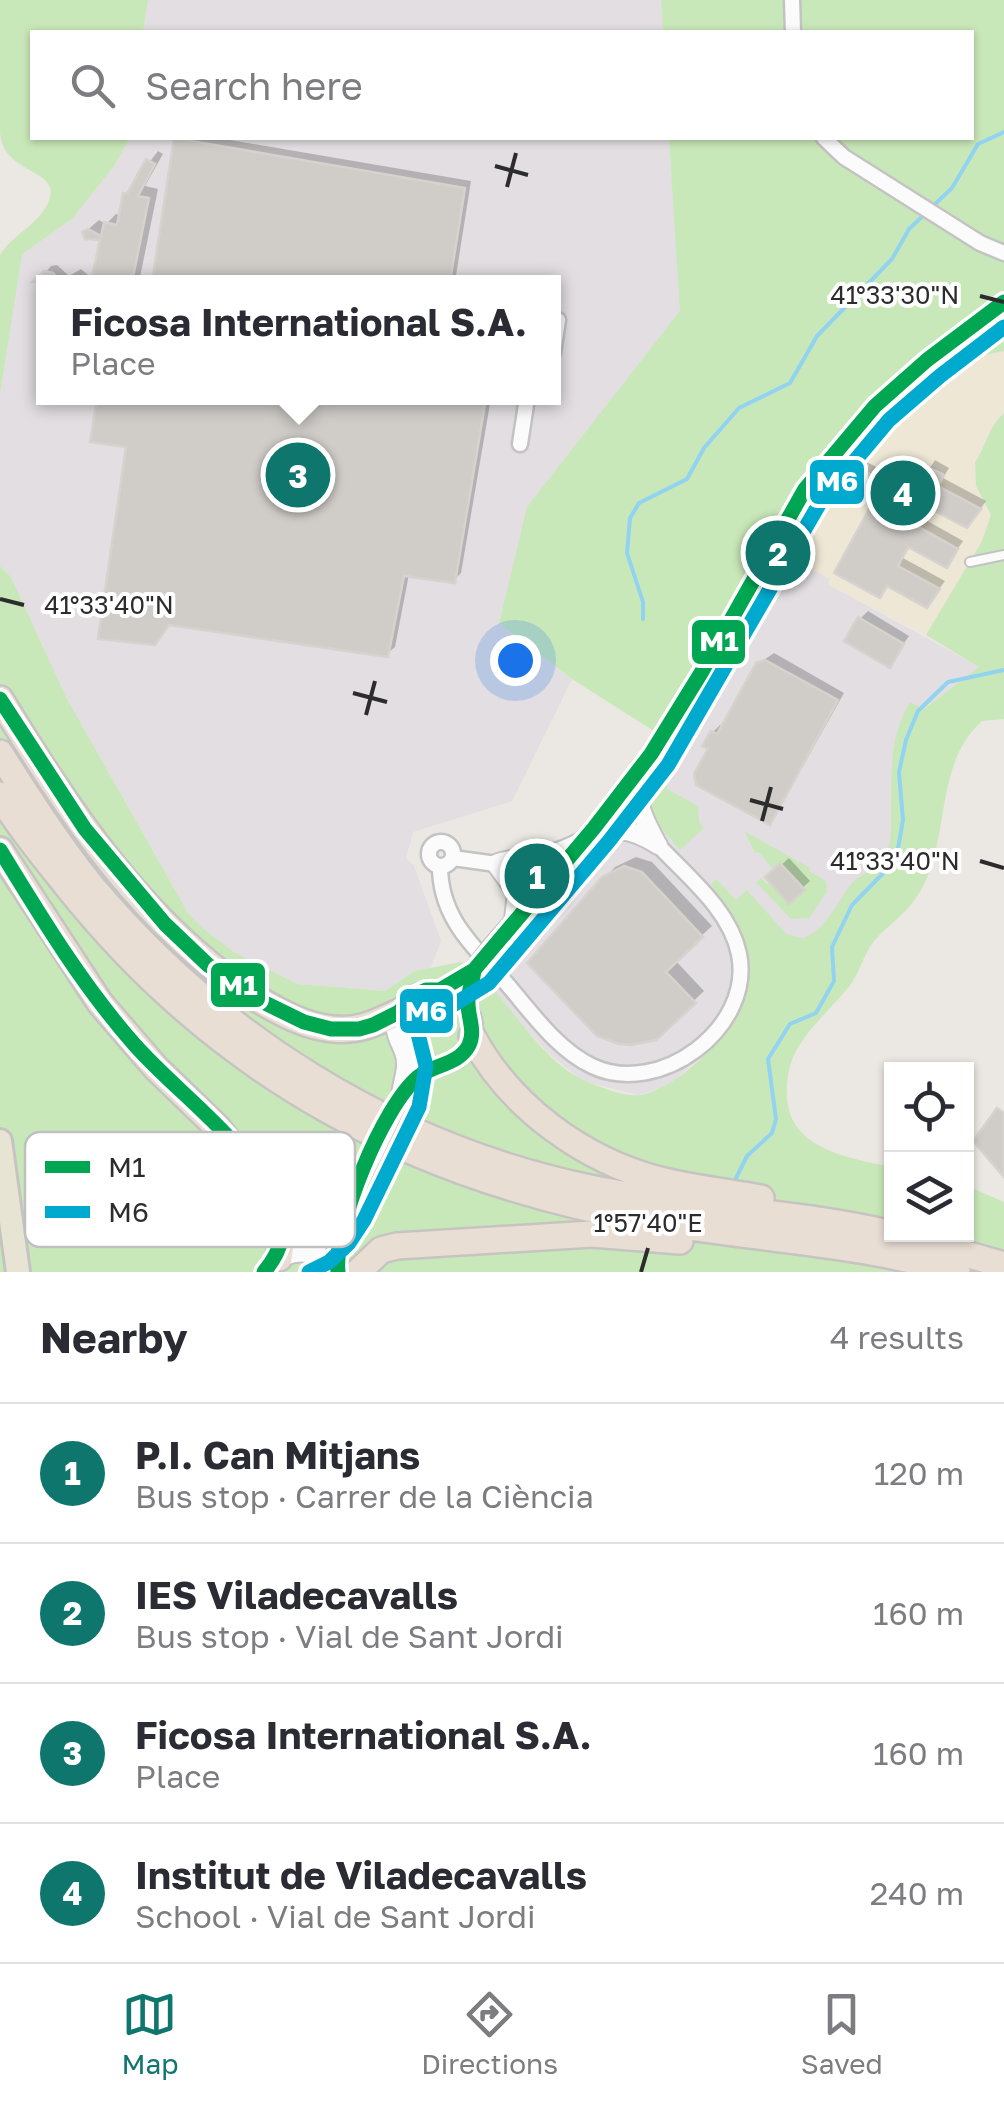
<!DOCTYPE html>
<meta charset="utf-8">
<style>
:root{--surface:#fff;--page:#f2f2f3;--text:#2b2b33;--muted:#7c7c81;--line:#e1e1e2;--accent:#0f766e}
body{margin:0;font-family:"Golos Text",sans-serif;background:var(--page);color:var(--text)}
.controls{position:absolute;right:30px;bottom:30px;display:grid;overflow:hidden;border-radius:0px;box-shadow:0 2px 8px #0004}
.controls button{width:90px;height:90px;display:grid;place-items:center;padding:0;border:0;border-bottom:2px solid var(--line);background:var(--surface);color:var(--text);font:50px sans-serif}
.you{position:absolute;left:515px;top:660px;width:35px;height:35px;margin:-25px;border:8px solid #fff;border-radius:50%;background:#1a73e8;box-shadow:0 0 0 15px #1a73e833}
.badge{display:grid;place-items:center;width:65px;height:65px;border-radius:50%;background:var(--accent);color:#fff;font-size:32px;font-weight:700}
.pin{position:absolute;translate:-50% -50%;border:5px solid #fff;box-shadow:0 2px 10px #0006}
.popup{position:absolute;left:36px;top:275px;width:525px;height:130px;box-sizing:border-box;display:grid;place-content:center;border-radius:0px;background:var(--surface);filter:drop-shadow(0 2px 8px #0005);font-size:32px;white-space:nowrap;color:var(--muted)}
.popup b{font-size:38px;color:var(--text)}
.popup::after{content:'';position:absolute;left:50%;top:100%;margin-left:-20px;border:20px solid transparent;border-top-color:var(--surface)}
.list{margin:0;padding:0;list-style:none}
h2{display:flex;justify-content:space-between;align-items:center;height:130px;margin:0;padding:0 40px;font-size:42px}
h2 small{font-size:32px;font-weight:400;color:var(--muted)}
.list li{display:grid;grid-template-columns:65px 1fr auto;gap:30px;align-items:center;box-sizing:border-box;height:140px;padding:0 40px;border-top:2px solid var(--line)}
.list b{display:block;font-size:38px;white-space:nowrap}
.list p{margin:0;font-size:32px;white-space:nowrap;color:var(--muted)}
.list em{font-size:32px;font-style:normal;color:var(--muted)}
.icon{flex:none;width:55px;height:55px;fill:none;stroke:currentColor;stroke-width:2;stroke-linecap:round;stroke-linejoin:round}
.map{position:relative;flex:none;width:1004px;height:1272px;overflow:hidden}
.search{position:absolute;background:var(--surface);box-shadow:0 2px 8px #0004;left:30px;right:30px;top:30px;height:110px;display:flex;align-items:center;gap:25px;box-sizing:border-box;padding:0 35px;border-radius:0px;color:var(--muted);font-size:38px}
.sheet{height:690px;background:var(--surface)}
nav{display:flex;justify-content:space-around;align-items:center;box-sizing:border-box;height:140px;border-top:2px solid var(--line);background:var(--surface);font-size:28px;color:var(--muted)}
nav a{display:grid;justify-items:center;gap:5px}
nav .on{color:var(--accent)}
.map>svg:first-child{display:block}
.industrial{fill:#e2dee1;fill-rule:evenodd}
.education{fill:#eee7d6}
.green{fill:#c9e8b9}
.shadow{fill:#0003}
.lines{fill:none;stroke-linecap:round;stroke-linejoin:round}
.stream{stroke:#91d3f1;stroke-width:4}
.building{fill:#d0cdc9;stroke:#d6d3ce;stroke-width:2.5}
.service-casing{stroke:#c4c3c3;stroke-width:12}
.minor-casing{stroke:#c4c3c3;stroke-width:19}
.tertiary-casing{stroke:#c4c3c3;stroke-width:22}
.primary-casing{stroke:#c6c4c2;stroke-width:28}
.motorway-casing{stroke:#c6c4c2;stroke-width:30}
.service{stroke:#fcfbfb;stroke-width:8}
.minor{stroke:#fcfbfb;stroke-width:14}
.tertiary{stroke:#fcfbfb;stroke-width:18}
.primary{stroke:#e8e4d4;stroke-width:22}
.motorway{stroke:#e9ded4;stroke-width:25}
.tertiary-bridge-casing{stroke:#c4c3c3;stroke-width:22;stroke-linecap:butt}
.tertiary-bridge{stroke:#fcfbfb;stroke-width:18}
.bus-1-casing{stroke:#fff;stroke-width:22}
.bus-2-casing{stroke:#fff;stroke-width:22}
.bus-1{stroke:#00a651;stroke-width:15}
.bus-2{stroke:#00a9ce;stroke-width:15}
.ticks{fill:none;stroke:#2c2c2c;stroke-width:4}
.key{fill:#fff;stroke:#c0c0c0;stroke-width:2.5}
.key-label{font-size:28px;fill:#2c2c2c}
.ticks-label{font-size:25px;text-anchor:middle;fill:#2c2c2c;stroke:#fff;stroke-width:8;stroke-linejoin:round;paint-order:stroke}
.line-badge{stroke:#fff;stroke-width:4}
.badge-label{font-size:28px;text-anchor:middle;font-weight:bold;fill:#fff}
</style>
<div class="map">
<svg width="1004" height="1272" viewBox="0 0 1004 1272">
<rect width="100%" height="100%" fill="#ebe7e2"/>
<path class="industrial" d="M148,0H661L663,32H143Z
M130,138H669L681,311L527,508L499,623L572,679L512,801L413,832L406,858L414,866L441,941L430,969L414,971L385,991L297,984L234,952L200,927L188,913L66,697L11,577L0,566V394L21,253L72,219L114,166ZM43,282H553V398H43Z
M792,559L831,579L829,585L980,667L926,707L913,734L908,815L816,985L720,896L733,917L745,944L748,981L737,1015L714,1044L670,1085L639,1095L594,1084L582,1080L548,1053L491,990L485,977L624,810L665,755L708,684L751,603L764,610Z"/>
<path class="education" d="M960,346L981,356L1004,351V413L986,437L985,448L975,462L981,500L991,515L982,540L926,635L828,584L830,579L792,559L852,450L872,425L903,393Z"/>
<path class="green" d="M0,0H148L143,32H32V138H130L114,166L72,219L22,254L0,394V255C12,235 39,224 48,203C64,167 4,177 0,133Z
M661,0H1004V351L981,356L960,346L903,393L852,450L763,610L751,604L708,684L681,726L691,733L666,782L667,789L698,806L699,822L704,828L680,850C635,801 645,797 671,742L572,679L499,623L527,507L680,311L669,138H972V32H663Z
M1004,413V719L982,721C934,764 951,836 921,890C910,911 889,924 874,941C863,955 859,975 848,988C832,1007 812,1025 799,1046C789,1061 786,1080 787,1098C790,1149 849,1158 891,1167L892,1234H966L967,1186L1004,1202V1272H0V566L11,577L66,697L188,913L201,927L234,952L297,984L385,991L414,971L461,962C509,991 533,1059 588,1082C603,1088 624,1097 640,1095C683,1088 740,1025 748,983C754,946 731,913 711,885L716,879L736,900L747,890L786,934L803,938C825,931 836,905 849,887C859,872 878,872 887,852C892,840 891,827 891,814C892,773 888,739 910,702L924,709L979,667L926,635L982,541L991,515L976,486L975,462C988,444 986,430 1004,413Z
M744,831L810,868L809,871L826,881L827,891L809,918L791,919L756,882L761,878L767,884L769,882L789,904L804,890L780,862L772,868L759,852L755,853Z"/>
<path class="shadow" d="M178,138H218L471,181L455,282H154Z
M158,151L163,154L145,186L158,189L139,282H94L103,237L85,232L99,220L106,224L116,214L121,215L125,194Z
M57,265L69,276L81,269L94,280L43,282V288L39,280L51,266Z
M99,398H491L461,573L454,580L409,574L395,647L387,654L129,445L93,440Z
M935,460L949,468L943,478L986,501L974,518L931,506L924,519L963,541L947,565L911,545L903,558L945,581L927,605L889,584L880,595L876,501L860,469L867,462L917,489Z
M868,611L909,636L889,665L860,619Z
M774,653L844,693L776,814L769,822L711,748L713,732L720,725L724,727L758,664Z
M636,857L652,862L712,926L675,960L704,991L655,1038L604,879L615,867Z
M789,858L810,881L789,900L768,877Z"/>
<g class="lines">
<path class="stream" d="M932,207L952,188L978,144L1004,132
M643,619V602L627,553L630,518L639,503L687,479L704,448L739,408L790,383L817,336L892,259L909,229L925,214
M733,1184L747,1156L772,1133L776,1119L768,1059L790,1024L816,1013L834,981L832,947L852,905L896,860L903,820L899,772L906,740L918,711L948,682L1004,670"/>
</g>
<path class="building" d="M174,138L465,188L450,282H152Z
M146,159L155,164L138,196L149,198L132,282H91L100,240L85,239L82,232L88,229L101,236L104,222L117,225L123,193L127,194Z
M44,271L53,273L61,282H32Z
M97,398H486L455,583L404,576L388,657L169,625L155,645L98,639L126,447L90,442Z
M926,466L944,475L938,486L981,509L967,528L929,508L919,527L958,549L947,568L908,547L898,566L940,589L927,608L887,586L880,598L834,573L873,502L853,491L856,484L851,481L858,468L910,496Z
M858,617L904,644L890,668L844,641Z
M765,660L838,700L770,825L696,785L694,774L708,749L702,746L711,731L717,734L756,663Z
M780,863L805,890L789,904L765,877Z
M624,866L642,872L703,937L666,972L696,1003L656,1040L631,1045L619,1044L597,1036L527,963L602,877Z
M997,1108L1004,1113V1177L973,1141Z"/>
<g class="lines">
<g class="service-casing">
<path id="service" d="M970,562L1004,555"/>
</g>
<g class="minor-casing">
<path id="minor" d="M792,0L793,32
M824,138L844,157L980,243L1004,253
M553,319L558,320L553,353
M520,444L527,398
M429 854a12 12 0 1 1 24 0a12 12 0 1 1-24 0Z
M453,858L496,864
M440,866C440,915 469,942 500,976C527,1006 555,1049 592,1066C659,1098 754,1028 739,954C730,910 688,877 658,845"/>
</g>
<g class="tertiary-casing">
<path id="tertiary" d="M643,768C635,804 640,811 656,842
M514,919L517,893L496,864C511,857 528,860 544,856C594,845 605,811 658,845
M491,948L594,828L651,754L701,673L805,489L875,406L927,360L1004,302
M440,990L474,970
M397,1105C404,1093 415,1077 427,1071C444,1062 462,1064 470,1042C489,995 414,967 398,1016C392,1031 399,1039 404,1052C410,1068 401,1083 401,1098
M307,1252L332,1232L362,1177
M264,1272C285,1246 318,1246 338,1272"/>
</g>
<g class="primary-casing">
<path id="primary" d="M0,1141L18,1272"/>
</g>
<g class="motorway-casing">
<path id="motorway" d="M0,699C68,810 144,927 256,998C279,1012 306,1027 334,1029C359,1032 377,1022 399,1012
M0,753C28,798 57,843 90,884C217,1036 390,1145 585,1187C686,1209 791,1210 892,1234
M0,795C19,827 44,857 67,886C219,1077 413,1179 651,1221C753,1239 857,1242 957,1272
M0,850L100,1003L156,1068L217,1127L260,1181L283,1228L279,1258
M472,1036C510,1107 583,1160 660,1180C693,1188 727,1192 761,1198
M896,1234L1004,1265
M358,1272L381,1250L397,1246L592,1234L680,1241"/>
</g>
<use href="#service" class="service"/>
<use href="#minor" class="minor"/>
<use href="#tertiary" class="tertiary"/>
<use href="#primary" class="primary"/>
<use href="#motorway" class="motorway"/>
<g class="tertiary-bridge-casing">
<path id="tertiary-bridge" d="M474,970L491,948
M362,1177L397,1105"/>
</g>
<use href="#tertiary-bridge" class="tertiary-bridge"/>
<g class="bus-1-casing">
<path id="bus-1" d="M0,699L85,829L165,924L208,965L265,1003L304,1022L331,1029H359L373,1025L399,1012L413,996L426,990H440L474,970L594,828L651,754L701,673L805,489L875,406L927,360L1004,302
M0,850C41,917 82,985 134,1044C179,1095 246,1139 274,1203C287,1231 283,1249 264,1272
M338,1272C333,1227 383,1106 418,1077C434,1064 459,1065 469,1045C476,1030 467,1016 468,1000C469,990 473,980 474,970"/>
</g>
<g class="bus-2-casing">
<path id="bus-2" d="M309,1272L329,1262L349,1243L364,1220L419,1107L426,1066L417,1030L420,1017L427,1011L448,1008L489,983L609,841L668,765L821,501L889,420L940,376L1004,327"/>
</g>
<use href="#bus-1" class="bus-1"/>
<use href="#bus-2" class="bus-2"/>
</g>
<path class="ticks" d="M495,166L528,175M507,187L516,153M980,296L1004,302M0,599L24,605M353,693L387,702M366,715L375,681M750,800L783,809M762,821L771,787M980,861L1004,868M641,1272L648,1248"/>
<rect x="25" y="1132" width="330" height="115" rx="15" class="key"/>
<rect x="45" y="1161" width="45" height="12" fill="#00a651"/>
<rect x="45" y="1206" width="45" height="12" fill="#00a9ce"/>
<g class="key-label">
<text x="108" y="1177">M1</text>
<text x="108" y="1222">M6</text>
</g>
<g class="ticks-label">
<text x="895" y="304">41°33'30"N</text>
<text x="109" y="614">41°33'40"N</text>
<text x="895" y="870">41°33'40"N</text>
<text x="648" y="1232">1°57'40"E</text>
</g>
<g class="line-badge">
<rect x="808" y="458" width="58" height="48" rx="10" fill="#00a9ce"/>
<rect x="690" y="618" width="57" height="48" rx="10" fill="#00a651"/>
<rect x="209" y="961" width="58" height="48" rx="10" fill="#00a651"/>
<rect x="398" y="987" width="57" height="48" rx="10" fill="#00a9ce"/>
</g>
<g class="badge-label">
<text x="837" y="491">M6</text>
<text x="719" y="651">M1</text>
<text x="238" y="995">M1</text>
<text x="426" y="1021">M6</text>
</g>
</svg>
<div class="controls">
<button><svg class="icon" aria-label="locate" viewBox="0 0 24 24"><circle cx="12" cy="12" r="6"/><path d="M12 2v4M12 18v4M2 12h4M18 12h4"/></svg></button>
<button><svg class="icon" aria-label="layers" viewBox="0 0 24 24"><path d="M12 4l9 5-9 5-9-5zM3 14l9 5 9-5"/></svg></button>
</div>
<div class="you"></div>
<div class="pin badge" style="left:537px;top:876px">1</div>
<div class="pin badge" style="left:778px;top:553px">2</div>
<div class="pin badge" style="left:298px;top:475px">3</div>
<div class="popup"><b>Ficosa International S.A.</b>Place</div>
<div class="pin badge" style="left:903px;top:493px">4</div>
<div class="search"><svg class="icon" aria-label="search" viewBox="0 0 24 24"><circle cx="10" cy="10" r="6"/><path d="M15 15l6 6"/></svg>Search here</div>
</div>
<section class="sheet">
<h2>Nearby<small>4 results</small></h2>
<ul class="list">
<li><span class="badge">1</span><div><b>P.I. Can Mitjans</b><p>Bus stop · Carrer de la Ciència</p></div><em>120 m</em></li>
<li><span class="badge">2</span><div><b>IES Viladecavalls</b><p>Bus stop · Vial de Sant Jordi</p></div><em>160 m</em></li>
<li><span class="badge">3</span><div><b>Ficosa International S.A.</b><p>Place</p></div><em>160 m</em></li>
<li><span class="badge">4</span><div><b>Institut de Viladecavalls</b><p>School · Vial de Sant Jordi</p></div><em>240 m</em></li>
</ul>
</section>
<nav>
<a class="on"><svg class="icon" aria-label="map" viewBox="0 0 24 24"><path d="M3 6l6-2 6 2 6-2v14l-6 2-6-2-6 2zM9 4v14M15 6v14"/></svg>Map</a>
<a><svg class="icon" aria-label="directions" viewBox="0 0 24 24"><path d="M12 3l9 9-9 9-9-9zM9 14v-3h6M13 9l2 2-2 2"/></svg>Directions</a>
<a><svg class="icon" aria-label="saved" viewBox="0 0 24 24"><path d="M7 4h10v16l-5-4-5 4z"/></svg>Saved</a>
</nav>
